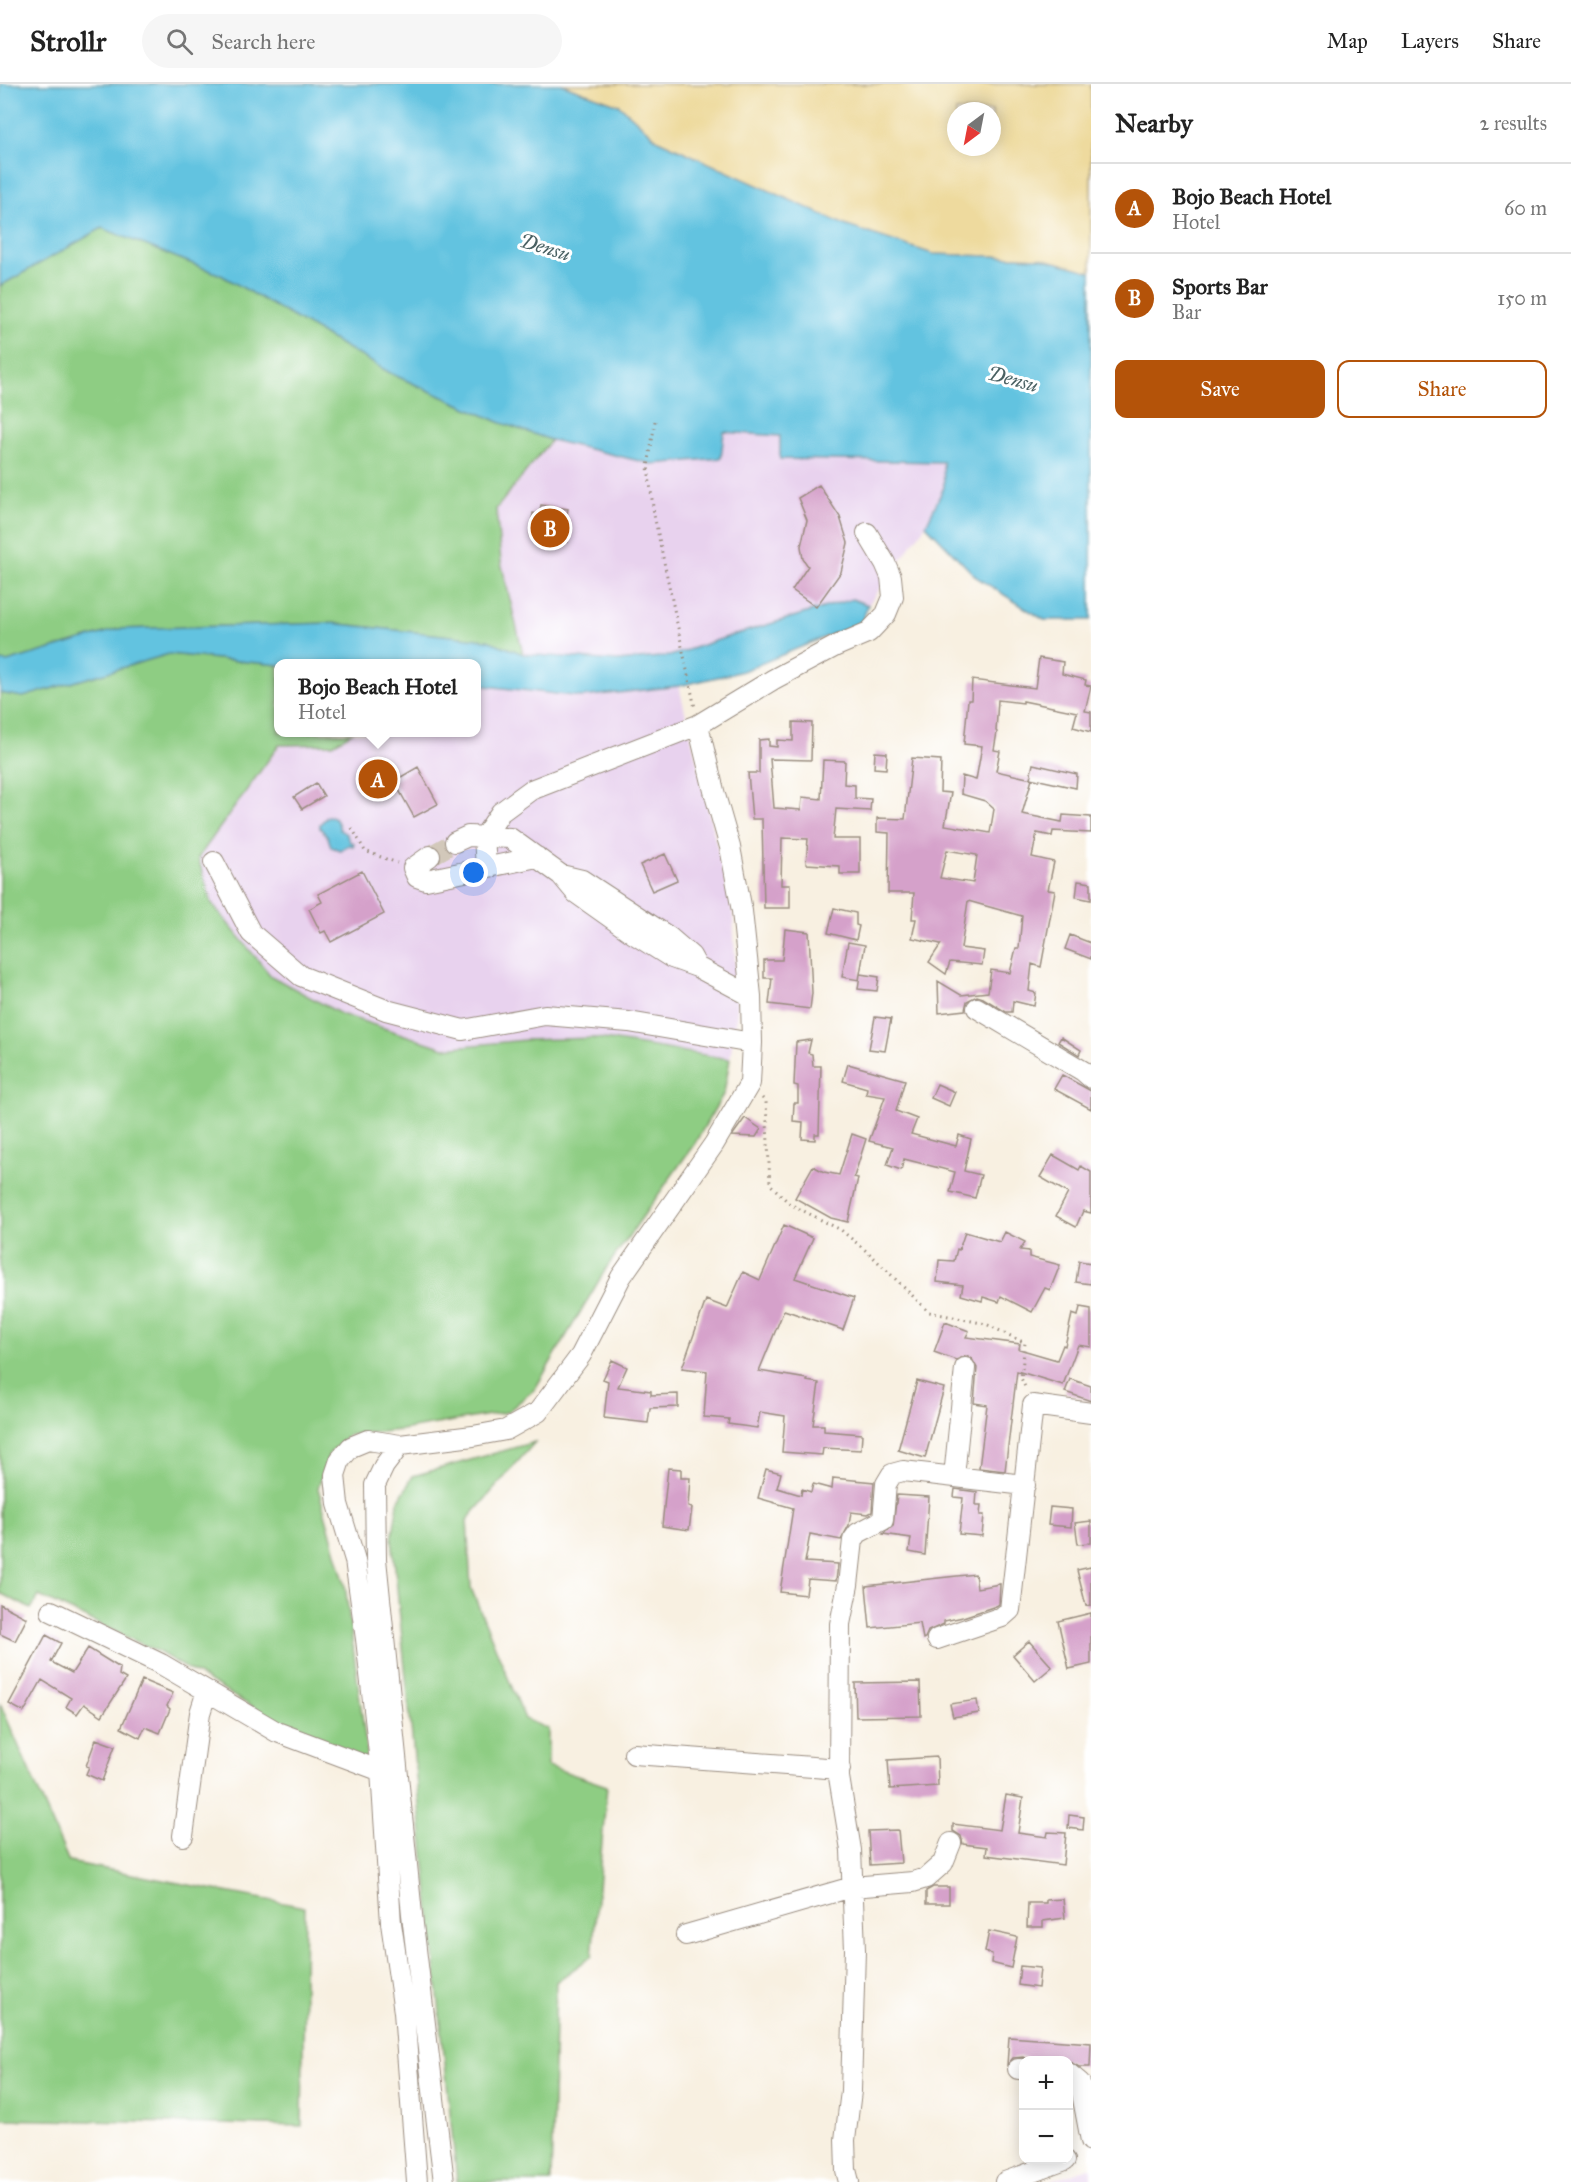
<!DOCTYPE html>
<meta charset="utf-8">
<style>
:root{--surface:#fff;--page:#f6f6f6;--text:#222;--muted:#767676;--line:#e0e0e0;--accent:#b45309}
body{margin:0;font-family:"IM FELL Great Primer",serif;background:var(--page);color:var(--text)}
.controls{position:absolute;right:18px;bottom:18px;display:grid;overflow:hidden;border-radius:12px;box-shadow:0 3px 15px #0003}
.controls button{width:54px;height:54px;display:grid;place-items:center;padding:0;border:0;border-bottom:2px solid var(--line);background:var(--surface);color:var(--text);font:30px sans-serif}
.compass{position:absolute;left:947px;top:18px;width:54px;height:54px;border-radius:50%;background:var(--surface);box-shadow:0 3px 15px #0003;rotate:212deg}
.you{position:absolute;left:474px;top:789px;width:21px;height:21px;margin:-15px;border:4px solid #fff;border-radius:50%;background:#1a73e8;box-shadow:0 0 0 9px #1a73e833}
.badge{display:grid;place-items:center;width:39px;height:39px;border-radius:50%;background:var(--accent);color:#fff;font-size:20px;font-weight:700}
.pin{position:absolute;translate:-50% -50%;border:3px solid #fff;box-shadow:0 2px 6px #0006}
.popup{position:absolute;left:274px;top:575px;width:207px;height:78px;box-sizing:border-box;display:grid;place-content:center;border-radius:12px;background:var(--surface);filter:drop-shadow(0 2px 4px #0005);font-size:20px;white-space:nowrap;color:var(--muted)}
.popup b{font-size:22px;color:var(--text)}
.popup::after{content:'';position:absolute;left:50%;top:100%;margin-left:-12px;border:12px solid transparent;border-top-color:var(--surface)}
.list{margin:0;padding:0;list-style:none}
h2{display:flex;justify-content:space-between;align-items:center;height:78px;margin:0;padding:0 24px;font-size:26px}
h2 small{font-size:20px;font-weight:400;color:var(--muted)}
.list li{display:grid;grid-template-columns:39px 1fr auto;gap:18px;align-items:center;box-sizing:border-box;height:90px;padding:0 24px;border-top:2px solid var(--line)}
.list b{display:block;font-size:22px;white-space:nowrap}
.list p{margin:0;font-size:20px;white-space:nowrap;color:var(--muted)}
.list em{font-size:20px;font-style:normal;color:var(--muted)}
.actions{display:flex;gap:12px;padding:18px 24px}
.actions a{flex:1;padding:14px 0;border:2px solid var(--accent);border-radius:12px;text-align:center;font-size:21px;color:var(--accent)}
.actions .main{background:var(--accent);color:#fff}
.icon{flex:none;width:33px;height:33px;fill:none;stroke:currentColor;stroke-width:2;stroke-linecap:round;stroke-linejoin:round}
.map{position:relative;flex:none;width:1091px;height:2098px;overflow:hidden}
header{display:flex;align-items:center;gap:36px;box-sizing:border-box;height:84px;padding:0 30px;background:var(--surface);border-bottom:2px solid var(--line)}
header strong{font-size:28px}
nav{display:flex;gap:33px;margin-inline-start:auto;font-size:21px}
.search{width:420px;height:54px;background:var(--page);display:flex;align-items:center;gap:15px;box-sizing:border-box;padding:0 21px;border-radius:33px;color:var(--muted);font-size:22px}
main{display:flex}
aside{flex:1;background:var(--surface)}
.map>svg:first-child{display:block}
.built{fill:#e8d2ee}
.green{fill:#8ecd83;stroke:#647c50;stroke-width:1.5}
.sand{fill:#eeda9e;stroke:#94825e;stroke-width:1.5;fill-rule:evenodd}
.water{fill:#62c3e0;stroke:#4e767f;stroke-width:1.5}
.building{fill:#d5a1ca;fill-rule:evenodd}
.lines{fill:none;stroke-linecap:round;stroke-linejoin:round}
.minor-tunnel{stroke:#d2c8ba;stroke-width:20;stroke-dasharray:20 10;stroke-linecap:butt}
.minor-casing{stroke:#9a8d80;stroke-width:22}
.path{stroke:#9a8d80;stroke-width:3;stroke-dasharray:1.5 4.5;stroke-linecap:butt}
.minor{stroke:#fff;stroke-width:20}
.labels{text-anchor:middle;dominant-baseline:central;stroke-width:6;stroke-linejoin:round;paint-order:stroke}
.water-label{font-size:20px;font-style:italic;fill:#496062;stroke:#fff}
</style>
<header>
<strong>Strollr</strong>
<div class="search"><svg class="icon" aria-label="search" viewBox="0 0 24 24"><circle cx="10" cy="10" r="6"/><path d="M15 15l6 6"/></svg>Search here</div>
<nav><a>Map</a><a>Layers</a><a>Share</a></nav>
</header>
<main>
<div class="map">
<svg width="1091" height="2098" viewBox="0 0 1091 2098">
<rect width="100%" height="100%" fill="#fff"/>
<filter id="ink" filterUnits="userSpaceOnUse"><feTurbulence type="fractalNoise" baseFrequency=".0167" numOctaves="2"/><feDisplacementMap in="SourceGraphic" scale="12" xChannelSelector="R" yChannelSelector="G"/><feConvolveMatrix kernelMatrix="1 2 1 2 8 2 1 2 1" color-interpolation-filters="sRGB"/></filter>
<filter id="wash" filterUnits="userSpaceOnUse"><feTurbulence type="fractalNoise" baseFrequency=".008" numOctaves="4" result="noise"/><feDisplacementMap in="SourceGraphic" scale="24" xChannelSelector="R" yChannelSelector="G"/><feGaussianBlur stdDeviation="1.35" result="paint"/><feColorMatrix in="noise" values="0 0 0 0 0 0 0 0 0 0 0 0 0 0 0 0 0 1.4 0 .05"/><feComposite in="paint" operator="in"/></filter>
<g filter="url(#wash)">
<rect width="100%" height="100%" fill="#f8f0e1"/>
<path class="built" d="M724,348L780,352L781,375L944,378V403L926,441L868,521L852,515L724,554L670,572L618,577L523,570L501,478L496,425L551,356L653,380L721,374Z
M477,601L582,613L679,602L733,831L737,927L730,975L597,954L525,956L444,964L341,930L271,892L212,820L198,774L280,661L333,660L352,649L477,648Z
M1091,2083V2098H1049Z"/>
<path class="green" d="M102,144L221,191L392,290L499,338L551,356L496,425L501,478L523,570L487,556L331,539L118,545L7,578L0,577V202Z
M169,570L279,581V648L352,649L333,660L279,661L198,774L212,820L271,892L341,930L444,964L525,956L597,954L730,975L724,1009L695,1059L607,1183L535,1305L507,1328L401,1346L349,1351L329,1370L318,1404L345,1501L368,1677L288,1644L157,1567L39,1512L31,1525L0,1509V609L23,613Z
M535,1358L467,1436L471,1504L525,1635L548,1645V1682L607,1702L592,1872L556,1898L551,2098H457L392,1455L398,1418L413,1392Z
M0,1619L69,1778L305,1823L302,2042L0,2035Z"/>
<path class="sand" d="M561,0H1091V188L1040,174L933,170L847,142L658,56L619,21ZM956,27H992V63H956Z"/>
<path class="water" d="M0,0H561L619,21L658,56L847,142L933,170L1040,174L1091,188V536H1044L976,493L926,441L944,403L943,378L780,375V352L724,348L721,374L652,380L551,356L499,338L392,290L221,191L102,144L0,202Z
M852,515L868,521L862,538L743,587L679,602L582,613L477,601V580L279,581L169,570L23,613L0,609V577L7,578L118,545L331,539L487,556L523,570L618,577L670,572L724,554Z
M328,732C337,734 338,738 340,746L346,750L350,758L354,759L353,762L349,761L340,766L331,763L328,753L320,744V740Z"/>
<g id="blocks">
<path class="building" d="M819,401L840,433L848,459L841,488L816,523L792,506L808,482L803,475L801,462L807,436L798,414Z
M541,421L568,425L566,435L570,436L567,458L557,456L556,462L541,460V455L530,453L533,429L539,430Z
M1039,574L1063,578L1062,590L1086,596L1085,601L1091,602L1085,627L1091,628V648L1073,643L1077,628L1023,617V619L998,616L996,647L997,648L994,666L1000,667L996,687L1032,695L1022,730L1062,738L1063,731L1091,733V749L1053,747L1052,752L1037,749L1032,773L1054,778L1048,806L1055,807L1041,883L1032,880L1029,907L1036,909L1034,922L1013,917L1012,928H1006L983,914L977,912L967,917L965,926L939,929L938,897L961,911L988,908L991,886L1010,889L1016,864H1019L1022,832L968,817L961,864L984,867L982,881L950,878L946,890L929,878L941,860L912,854L916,835H912L914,809H888L889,749L877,748V734L905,735L912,674L941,676L940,708L951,709L945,741L990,749L994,725L985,717L961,710L962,692L976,696L982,662L964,660L968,616H971L972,596L1035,604ZM947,766L977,771L973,799L940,794Z
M793,638L812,639L811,676L770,675L774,724L801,726L802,713L821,715L823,676L845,677L844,700L855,701V714L871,715L870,727L836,725L833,755H860V790H840V782L806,780L808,755L782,754L781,801H790V824H764L762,735H752L748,689H759V656L769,655V662L777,663V656L793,657Z
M875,668L887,669L886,685L874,684Z
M1033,680L1077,690L1076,704L1030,694Z
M418,683L438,720L414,733L394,697Z
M316,699L324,712L302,725L294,713Z
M665,770L677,796L652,807L640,781Z
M362,787L384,830L331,858L325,847L321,849L309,825L322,818L318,810Z
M1078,797L1091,799V816L1076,813Z
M834,824L856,829V841L859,842L856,856L828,849Z
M785,845L809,848L812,909L810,925L769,920L772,894H764V876H782Z
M1070,851L1091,859V875L1065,865Z
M848,858L865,861L859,896L842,893Z
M860,890L879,893L877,907L858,905Z
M875,933L891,935L885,967L869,965Z
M1061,953L1081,966L1079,971L1058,958Z
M811,956L808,969L812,970L813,982H821L819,1050H815V1056L802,1055L803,1038L793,1037L794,1019H798V1002L794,1001L796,958Z
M848,980L905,996L896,1027L917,1035L911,1050L956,1062L959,1051L971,1055L964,1087L981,1091L975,1114L950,1108L955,1088L904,1075L901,1086L887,1081L893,1063L869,1057L885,1013L866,1010L867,1004L843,997Z
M1062,991L1091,1007V1025L1054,1005Z
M937,1000L955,1008L949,1022L931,1014Z
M745,1034L761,1045L756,1053L732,1052Z
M852,1050L866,1055L854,1093L858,1094L848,1138L831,1134L795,1114L813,1082L824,1088L839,1091Z
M1053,1071L1079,1086L1081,1082L1091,1088V1129L1083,1127L1076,1143L1056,1132L1068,1109L1040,1093Z
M784,1141L813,1154L795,1194L854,1214L843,1246L784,1226L759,1287L807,1295V1297L819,1299L813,1341H824V1347L862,1350L861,1366L823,1364L822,1371L782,1368L785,1332L760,1328L757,1344L728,1340L729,1335L704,1333L707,1287L682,1284L706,1216L727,1224L743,1188L760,1196Z
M965,1148L1000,1158L1005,1148L1025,1158L1020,1166L1029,1167V1173L1060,1181L1050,1206L1045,1204L1032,1228L1001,1212L999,1218L983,1213L982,1217L961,1211L963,1201L937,1198L939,1176L954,1177L957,1165L959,1166Z
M1079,1177L1091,1179V1200L1076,1198Z
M1080,1223L1091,1225V1263L1078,1261L1063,1301L1017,1287L1005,1387L979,1384L987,1321L974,1319L977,1284L972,1275L966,1272L956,1276L934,1268L945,1238L969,1247L966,1253L1020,1260L1019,1265L1057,1276L1063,1261L1065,1262L1072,1230L1078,1232Z
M612,1276L627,1283L618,1303L651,1307V1311L678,1310V1323L650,1324L648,1339L604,1334L608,1297L603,1295Z
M1070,1295L1091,1302V1317L1065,1308Z
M917,1297L944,1304L925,1374L898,1366Z
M668,1384L681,1385V1394H690L688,1423L692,1424L689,1446L662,1442Z
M766,1385L781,1389L777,1404L801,1411L802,1405L811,1408L813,1400L832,1405L833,1394L874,1398L872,1428L868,1430L851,1428L849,1441L841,1456L810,1450L805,1478L838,1480L836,1497L808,1495L806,1511L780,1508L793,1424L758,1414Z
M955,1405L977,1408L976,1421H981L980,1431H984L982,1452L959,1450L963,1414L954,1413Z
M897,1411L929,1413L925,1471L909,1468L911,1454L883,1450L893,1442Z
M1050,1423L1072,1425L1071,1443L1048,1441Z
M1091,1437V1459L1078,1460L1075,1439Z
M1091,1483V1521L1086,1522L1077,1486Z
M975,1490L977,1504L1000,1500L999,1520L996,1522L963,1533L944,1537V1540L928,1547L925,1554L923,1555L920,1539L870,1544L866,1502Z
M0,1520L27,1534L15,1557L0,1550Z
M1091,1529V1580L1069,1585L1058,1537Z
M46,1551L61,1559L51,1578L72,1589L88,1564L120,1584L119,1591L126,1595L102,1632L84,1620L77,1630L66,1623L71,1614L42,1596L24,1628L9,1620Z
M1029,1557L1052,1583L1035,1597L1013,1571Z
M142,1596L173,1609L167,1622L170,1625L160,1649L145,1643L140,1654L121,1644Z
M920,1598L921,1632L856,1633L855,1599Z
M977,1616L979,1629L953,1633L950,1620Z
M96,1655L115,1662L102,1697L86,1690L89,1683L86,1682Z
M937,1673L938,1702L890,1705L888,1676Z
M1006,1711L1023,1714L1018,1749L1047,1753L1048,1748L1066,1749L1063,1781L986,1771L987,1763L963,1760L961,1752L953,1747V1740L1000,1746Z
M1069,1731L1084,1733L1083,1746L1068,1744Z
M898,1746L901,1779L870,1781L868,1747Z
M933,1803H949V1820H926V1807Z
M1063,1815L1065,1834L1043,1837V1843H1027L1028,1819H1046V1816Z
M989,1847L1017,1853L1011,1884L991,1879L992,1870L985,1868Z
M1020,1882L1040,1884L1038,1904L1018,1901Z
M1009,1953L1091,1959L1090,1983H1079L1068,1977H1031L1023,1973L1013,1974L1007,1981Z"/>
</g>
</g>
<g filter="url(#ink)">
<use href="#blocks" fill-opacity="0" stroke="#9a8d80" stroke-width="1.5"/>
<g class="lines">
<path class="minor-tunnel" d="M430,772L455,758"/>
<g class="minor-casing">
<path id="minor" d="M455,758L468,752L510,754L561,791L576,809L634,850L672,874L697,883L751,912
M430,772L413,784L417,793L426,796L537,773
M214,778L251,849L301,892L386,926L463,946L545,931L629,938L752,959
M486,783L484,753L501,728L531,706L698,641L774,595L836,562L869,548L886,530L893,513L891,493L885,479L867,449
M561,791L582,796L669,853L691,872L697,883
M977,924L1083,987L1091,994
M400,1361L384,1382L375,1401L376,1475L413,1840L444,2098
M954,1393L965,1284
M51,1527L161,1580L277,1648L381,1687
M937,1555L1002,1533L1010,1526L1033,1321L1091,1329
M634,1670L840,1685
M183,1752L200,1629L207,1607
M686,1851L852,1803L913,1798L926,1794L943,1779L951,1759
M1018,1985H1023
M1068,1989L1080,1999L1091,2057
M417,2098L404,1928L391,1839L381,1687L366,1555L355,1476L338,1420L335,1391L340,1376L351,1363L368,1356L400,1361L473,1352L506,1346L538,1328L581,1271L621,1193L714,1060L750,999L752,959L751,912L742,827L730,763L715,711L698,641
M849,2098L846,2086L845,2056L851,2007L855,1866L851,1766L839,1693L840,1540L848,1501L853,1456L858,1449L883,1436L886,1400L892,1390L903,1387L1025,1401
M1005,2098L1065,2076"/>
</g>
<path class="path" d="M655,337L648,383L654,431L695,624
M352,744L365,767L397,779
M762,1014L766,1018L770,1100L790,1120L841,1146L871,1171L929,1228L986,1240L1025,1259L1021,1294L1026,1305"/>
<use href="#minor" class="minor"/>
</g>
</g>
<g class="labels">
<g class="water-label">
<text transform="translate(545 163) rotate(17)">Densu</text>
<text transform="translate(1013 295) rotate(15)">Densu</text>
</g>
</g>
</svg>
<div class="controls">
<button>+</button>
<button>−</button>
</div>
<svg class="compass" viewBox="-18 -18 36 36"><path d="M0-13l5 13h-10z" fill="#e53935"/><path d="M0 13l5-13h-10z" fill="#767676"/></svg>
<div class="you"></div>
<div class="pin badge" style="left:378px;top:695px">A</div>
<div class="popup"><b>Bojo Beach Hotel</b>Hotel</div>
<div class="pin badge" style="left:550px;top:444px">B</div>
</div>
<aside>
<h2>Nearby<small>2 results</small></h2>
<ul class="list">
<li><span class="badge">A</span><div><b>Bojo Beach Hotel</b><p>Hotel</p></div><em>60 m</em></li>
<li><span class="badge">B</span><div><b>Sports Bar</b><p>Bar</p></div><em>150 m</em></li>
</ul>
<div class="actions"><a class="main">Save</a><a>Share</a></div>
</aside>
</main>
